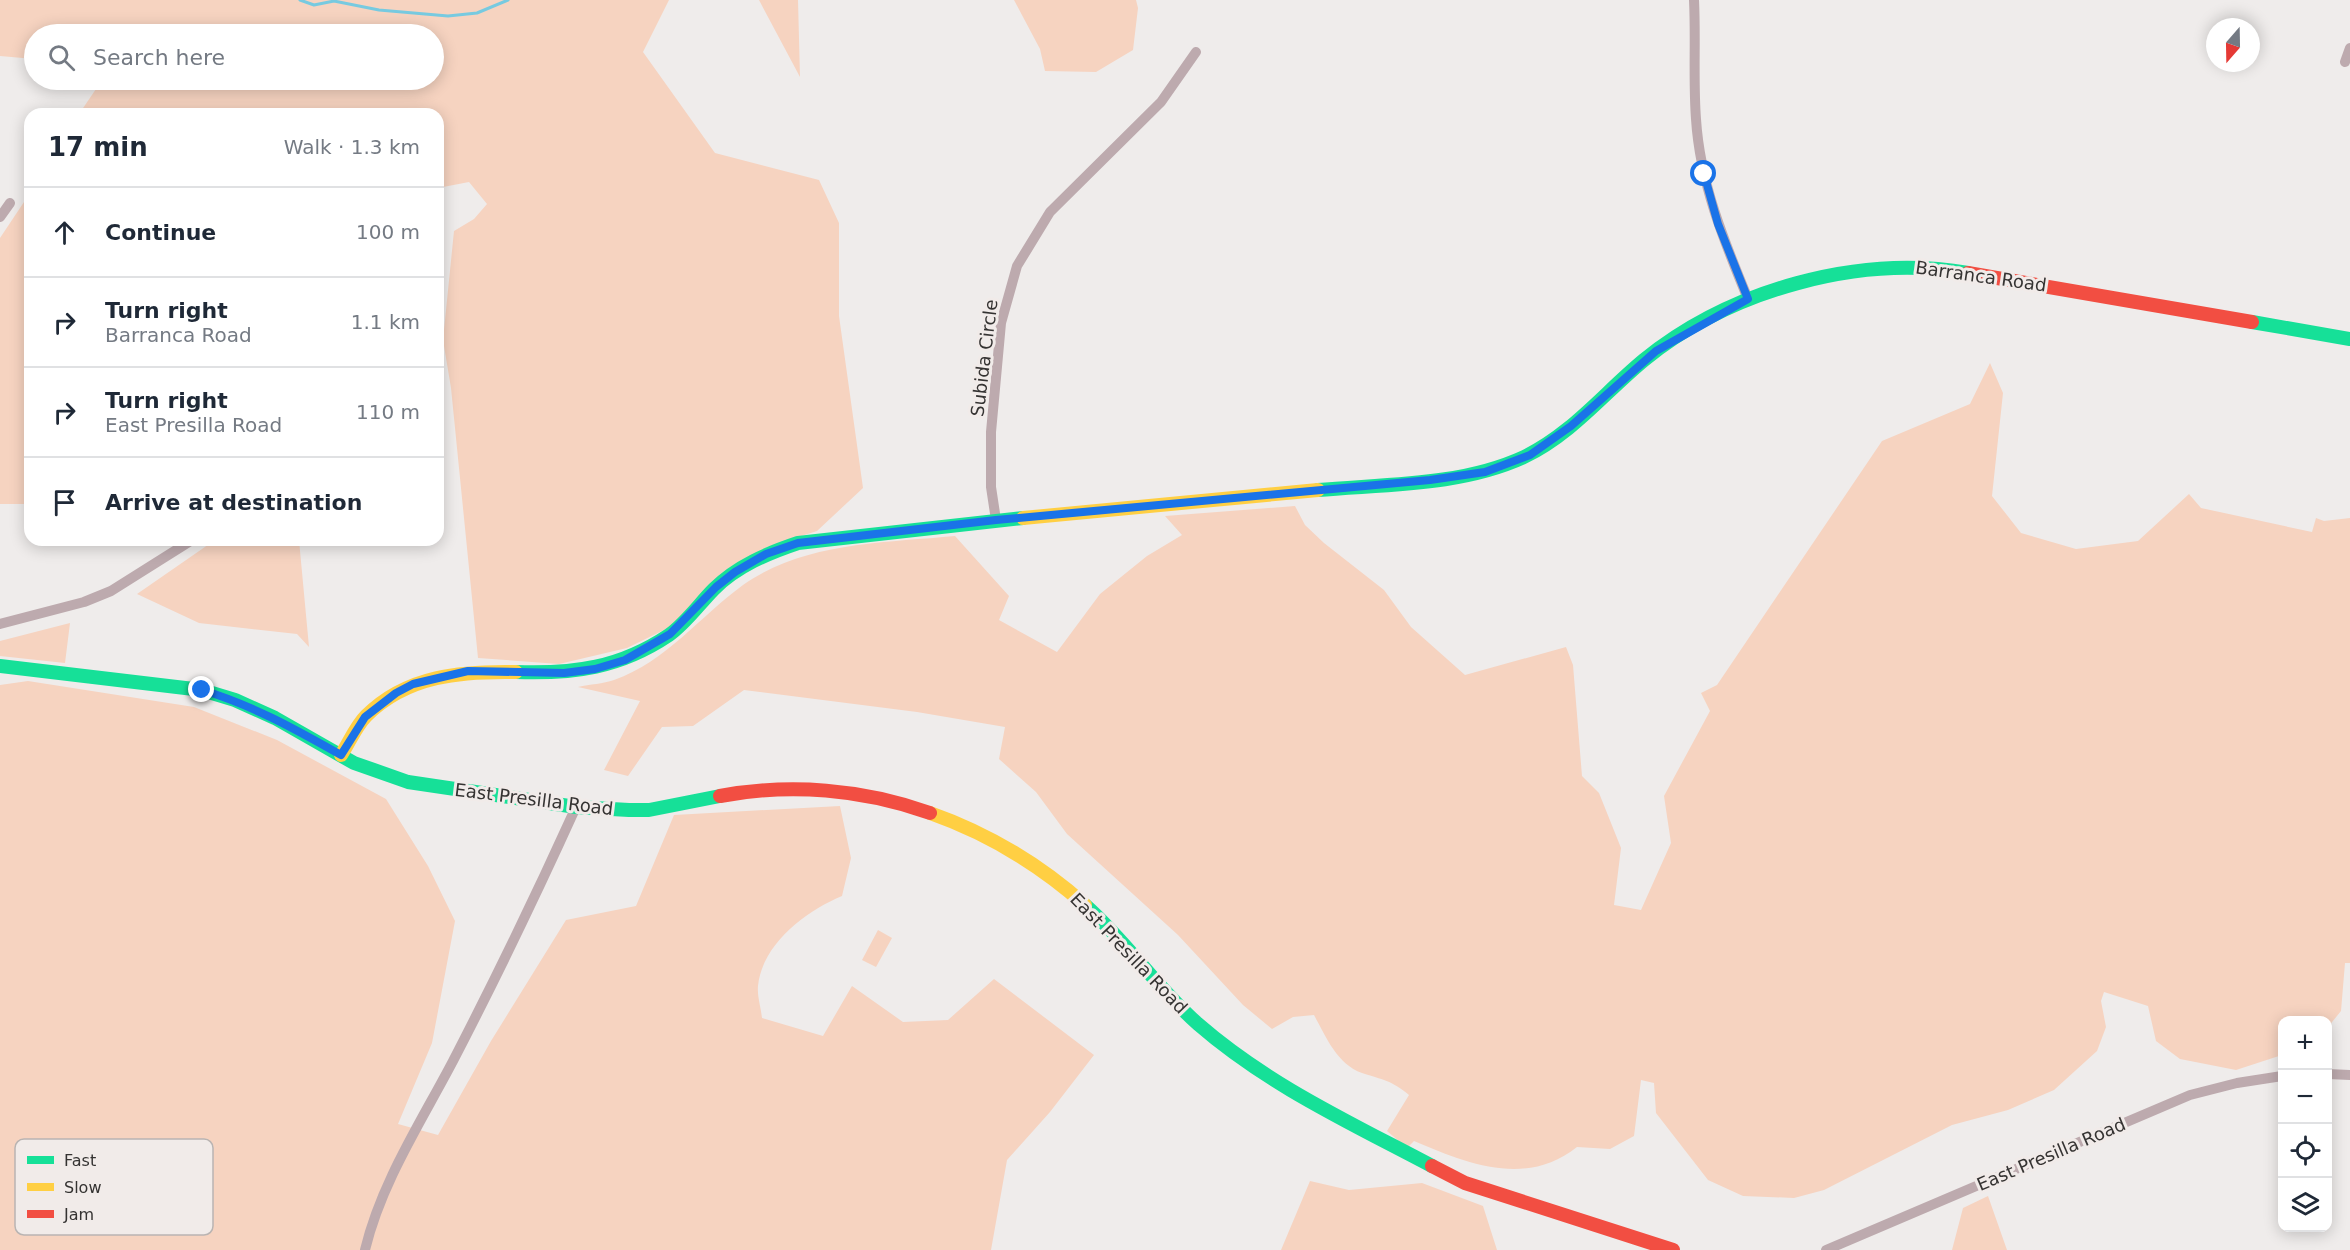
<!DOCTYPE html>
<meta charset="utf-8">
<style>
:root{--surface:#fff;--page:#f6f6f7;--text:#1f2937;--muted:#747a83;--line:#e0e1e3}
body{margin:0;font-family:"DejaVu Sans",sans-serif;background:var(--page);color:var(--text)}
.controls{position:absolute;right:18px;bottom:18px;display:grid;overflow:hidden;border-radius:12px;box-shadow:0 3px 15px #0003}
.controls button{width:54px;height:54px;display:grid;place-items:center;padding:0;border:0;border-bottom:2px solid var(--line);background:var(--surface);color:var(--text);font:30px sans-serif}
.compass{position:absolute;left:2206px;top:18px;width:54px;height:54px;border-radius:50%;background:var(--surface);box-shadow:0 3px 15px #0003;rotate:200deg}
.stop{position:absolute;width:18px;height:18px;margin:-14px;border:4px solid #1a73e8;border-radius:50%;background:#fff}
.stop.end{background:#1a73e8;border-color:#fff;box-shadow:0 2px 6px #0008}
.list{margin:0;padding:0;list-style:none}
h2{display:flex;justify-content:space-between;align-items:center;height:78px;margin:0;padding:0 24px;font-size:26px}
h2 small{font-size:20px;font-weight:400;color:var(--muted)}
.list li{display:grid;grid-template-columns:39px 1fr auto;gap:18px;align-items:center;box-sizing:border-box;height:90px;padding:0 24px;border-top:2px solid var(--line)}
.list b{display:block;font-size:22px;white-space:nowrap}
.list p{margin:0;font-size:20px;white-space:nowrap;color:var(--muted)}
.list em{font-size:20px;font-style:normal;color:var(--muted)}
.icon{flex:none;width:33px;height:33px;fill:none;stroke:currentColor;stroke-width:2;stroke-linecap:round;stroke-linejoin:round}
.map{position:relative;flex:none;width:2350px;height:1250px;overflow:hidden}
.search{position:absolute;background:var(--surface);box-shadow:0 3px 15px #0003;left:24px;top:24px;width:420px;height:66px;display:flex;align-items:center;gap:15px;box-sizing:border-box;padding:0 21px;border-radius:33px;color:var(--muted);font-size:22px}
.panel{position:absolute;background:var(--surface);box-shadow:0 3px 15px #0003;left:24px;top:108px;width:420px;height:438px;border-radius:18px}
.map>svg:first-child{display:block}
.green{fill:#f6d3c0}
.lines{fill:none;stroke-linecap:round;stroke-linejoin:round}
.stream{stroke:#77cae0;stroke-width:3}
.street{stroke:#bdaaae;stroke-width:10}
.fast{stroke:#16e098;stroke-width:14}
.slow{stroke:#ffcf43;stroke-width:14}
.jam{stroke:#f24e42;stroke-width:14}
.route{stroke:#1a73e8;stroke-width:8}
.labels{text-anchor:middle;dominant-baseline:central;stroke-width:6;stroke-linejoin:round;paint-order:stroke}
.street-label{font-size:18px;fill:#353332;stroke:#f1ebe9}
.key{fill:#f1ebe9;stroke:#b9b4b2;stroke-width:1.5}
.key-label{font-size:16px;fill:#353332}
</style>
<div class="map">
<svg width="2350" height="1250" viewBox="0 0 2350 1250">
<rect width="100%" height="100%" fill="#efeceb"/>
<path class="green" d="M0,0H669L643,52L715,153L819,180L839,223V316L863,488L817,531L767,547L668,628L627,648L559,664L478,658L451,388L443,340L454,231L474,219L487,204L469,182L438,188V114H79L96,89L79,80H434V34H34V59L0,56Z
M760,0H798L800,77L759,0Z
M1014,0H1136L1138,8L1133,50L1096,72L1045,71L1040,49Z
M30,193V504H0V238Z
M1990,363L2003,393L1992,496L2021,533L2076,549L2138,541L2189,494L2201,508L2312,532L2316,518L2324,521L2350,518V963H2345L2341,1011L2328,1027V1020H2282V1055L2236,1070L2180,1059L2156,1041L2148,1006L2104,992L2101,1001L2106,1027L2097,1051L2054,1090L2008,1110L1952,1125L1824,1190L1794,1198L1743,1196L1708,1180L1656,1113L1654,1083L1641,1080L1634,1136L1610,1149L1577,1147C1526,1188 1466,1163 1414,1141L1407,1148L1387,1131L1409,1095C1391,1080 1383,1080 1362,1073C1337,1064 1326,1037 1314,1015L1293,1017L1272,1029L1243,1005L1178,935L1067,834L1036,792L999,759L1005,727L917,712L744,690L693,726L662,727L628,776L604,770L640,701L578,687C590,684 603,684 614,680C667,661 699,617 743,585C804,542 883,543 955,536L1009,596L999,620L1057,652L1100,594L1147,556L1182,535L1165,516L1295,506L1305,525L1324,543L1384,590L1411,627L1465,675L1566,647L1573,665L1582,776L1599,793L1621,848L1614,905L1641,910L1671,843L1664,796L1710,711L1701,693L1717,685L1882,441L1970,404Z
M215,540H299L309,647L297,634L199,623L137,594Z
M70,623L65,663L0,656V641Z
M28,681L194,707L277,740L386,799L428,866L455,921L432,1043L398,1124L438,1135L491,1041L566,920L636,906L674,815L840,806L851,858L842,896C806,911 762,944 758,986C757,996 761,1008 762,1018L823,1036L852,986L903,1022L948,1020L994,979L1094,1055L1050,1112L1007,1160L991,1250H0V685Z
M878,930L892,938L876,967L862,960Z
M1310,1181L1349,1190L1422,1183L1483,1206L1497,1250H1281Z
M1988,1196L2007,1250H1952L1963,1208Z"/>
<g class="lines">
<path class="stream" d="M300,0L314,5L334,1L379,10L448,16L477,13L508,0"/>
<path class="street" d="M1694,0C1696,40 1693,79 1696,119C1700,183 1724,241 1748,299
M2345,62L2350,48
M0,217L10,203
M996,520L991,487V432L1001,323L1017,266L1050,212L1161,102L1196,52
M0,624L84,602L111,591L192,540
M2328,1074L2350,1075
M365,1250C381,1183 421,1122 453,1061C496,978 537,893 576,807
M1826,1250L2190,1095L2237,1083L2282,1076"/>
<path class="fast" d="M2252,322L2350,339
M1318,490C1386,484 1461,486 1524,457C1572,434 1604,393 1644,360C1730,290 1859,254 1968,273
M0,666L202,690L235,700L275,718L354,763L408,782L576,807L629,810H649L720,796
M516,672C574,674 620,668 669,635C686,623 700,603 714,589C737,566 768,553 798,543L1023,518
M1085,905C1126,941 1157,988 1198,1024C1268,1085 1351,1123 1432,1166"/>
<path class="slow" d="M1023,518L1318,490
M341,755C349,743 356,726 366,716C407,675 462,671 516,672
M930,813C987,833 1040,865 1085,905"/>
<path class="jam" d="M1968,273L2252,322
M720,796C790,783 863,789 930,813
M1432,1166L1465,1183L1673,1250"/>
</g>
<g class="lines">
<path class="route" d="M202,690C252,705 295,729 341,755L365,717L396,693L413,684L468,671L564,673L595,669L625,660L670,634L716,587L735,572L766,554L798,543L996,520L1430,480L1485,472L1530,455L1571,426L1656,351L1748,299L1718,224L1704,174"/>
</g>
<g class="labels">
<g class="street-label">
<text transform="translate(1981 276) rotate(8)">Barranca Road</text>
<text transform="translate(984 358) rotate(-83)">Subida Circle</text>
<text transform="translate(534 799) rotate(7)">East Presilla Road</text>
<text transform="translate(1129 953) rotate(46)">East Presilla Road</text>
<text transform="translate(2051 1154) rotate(-23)">East Presilla Road</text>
</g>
</g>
<rect x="15" y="1139" width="198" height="96" rx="9" class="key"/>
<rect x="27" y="1156" width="27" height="8" fill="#16e098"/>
<rect x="27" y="1183" width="27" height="8" fill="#ffcf43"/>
<rect x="27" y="1210" width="27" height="8" fill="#f24e42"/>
<g class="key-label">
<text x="64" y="1166">Fast</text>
<text x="64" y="1193">Slow</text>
<text x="64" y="1220">Jam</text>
</g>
</svg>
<div class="controls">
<button>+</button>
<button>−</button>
<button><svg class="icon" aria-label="locate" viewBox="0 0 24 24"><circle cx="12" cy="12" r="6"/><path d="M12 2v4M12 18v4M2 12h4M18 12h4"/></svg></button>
<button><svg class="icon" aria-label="layers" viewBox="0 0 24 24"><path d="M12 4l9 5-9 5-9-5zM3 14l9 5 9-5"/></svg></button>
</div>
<svg class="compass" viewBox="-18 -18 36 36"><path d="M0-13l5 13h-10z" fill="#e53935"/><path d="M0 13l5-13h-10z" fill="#747a83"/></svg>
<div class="stop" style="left:1704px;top:174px"></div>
<div class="stop end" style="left:202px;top:690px"></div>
<div class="search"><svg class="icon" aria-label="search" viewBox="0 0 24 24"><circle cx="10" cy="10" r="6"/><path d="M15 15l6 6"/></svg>Search here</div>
<section class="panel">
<h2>17 min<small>Walk · 1.3 km</small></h2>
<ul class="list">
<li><svg class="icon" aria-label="ahead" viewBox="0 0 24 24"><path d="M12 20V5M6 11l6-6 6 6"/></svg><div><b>Continue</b></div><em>100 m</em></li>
<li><svg class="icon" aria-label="right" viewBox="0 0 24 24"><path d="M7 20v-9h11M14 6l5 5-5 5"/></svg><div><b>Turn right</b><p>Barranca Road</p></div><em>1.1 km</em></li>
<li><svg class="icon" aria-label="right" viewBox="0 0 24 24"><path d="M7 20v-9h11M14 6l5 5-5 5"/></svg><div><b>Turn right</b><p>East Presilla Road</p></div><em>110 m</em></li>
<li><svg class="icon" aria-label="arrive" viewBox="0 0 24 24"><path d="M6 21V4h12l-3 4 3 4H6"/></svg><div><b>Arrive at destination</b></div></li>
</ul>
</section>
</div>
